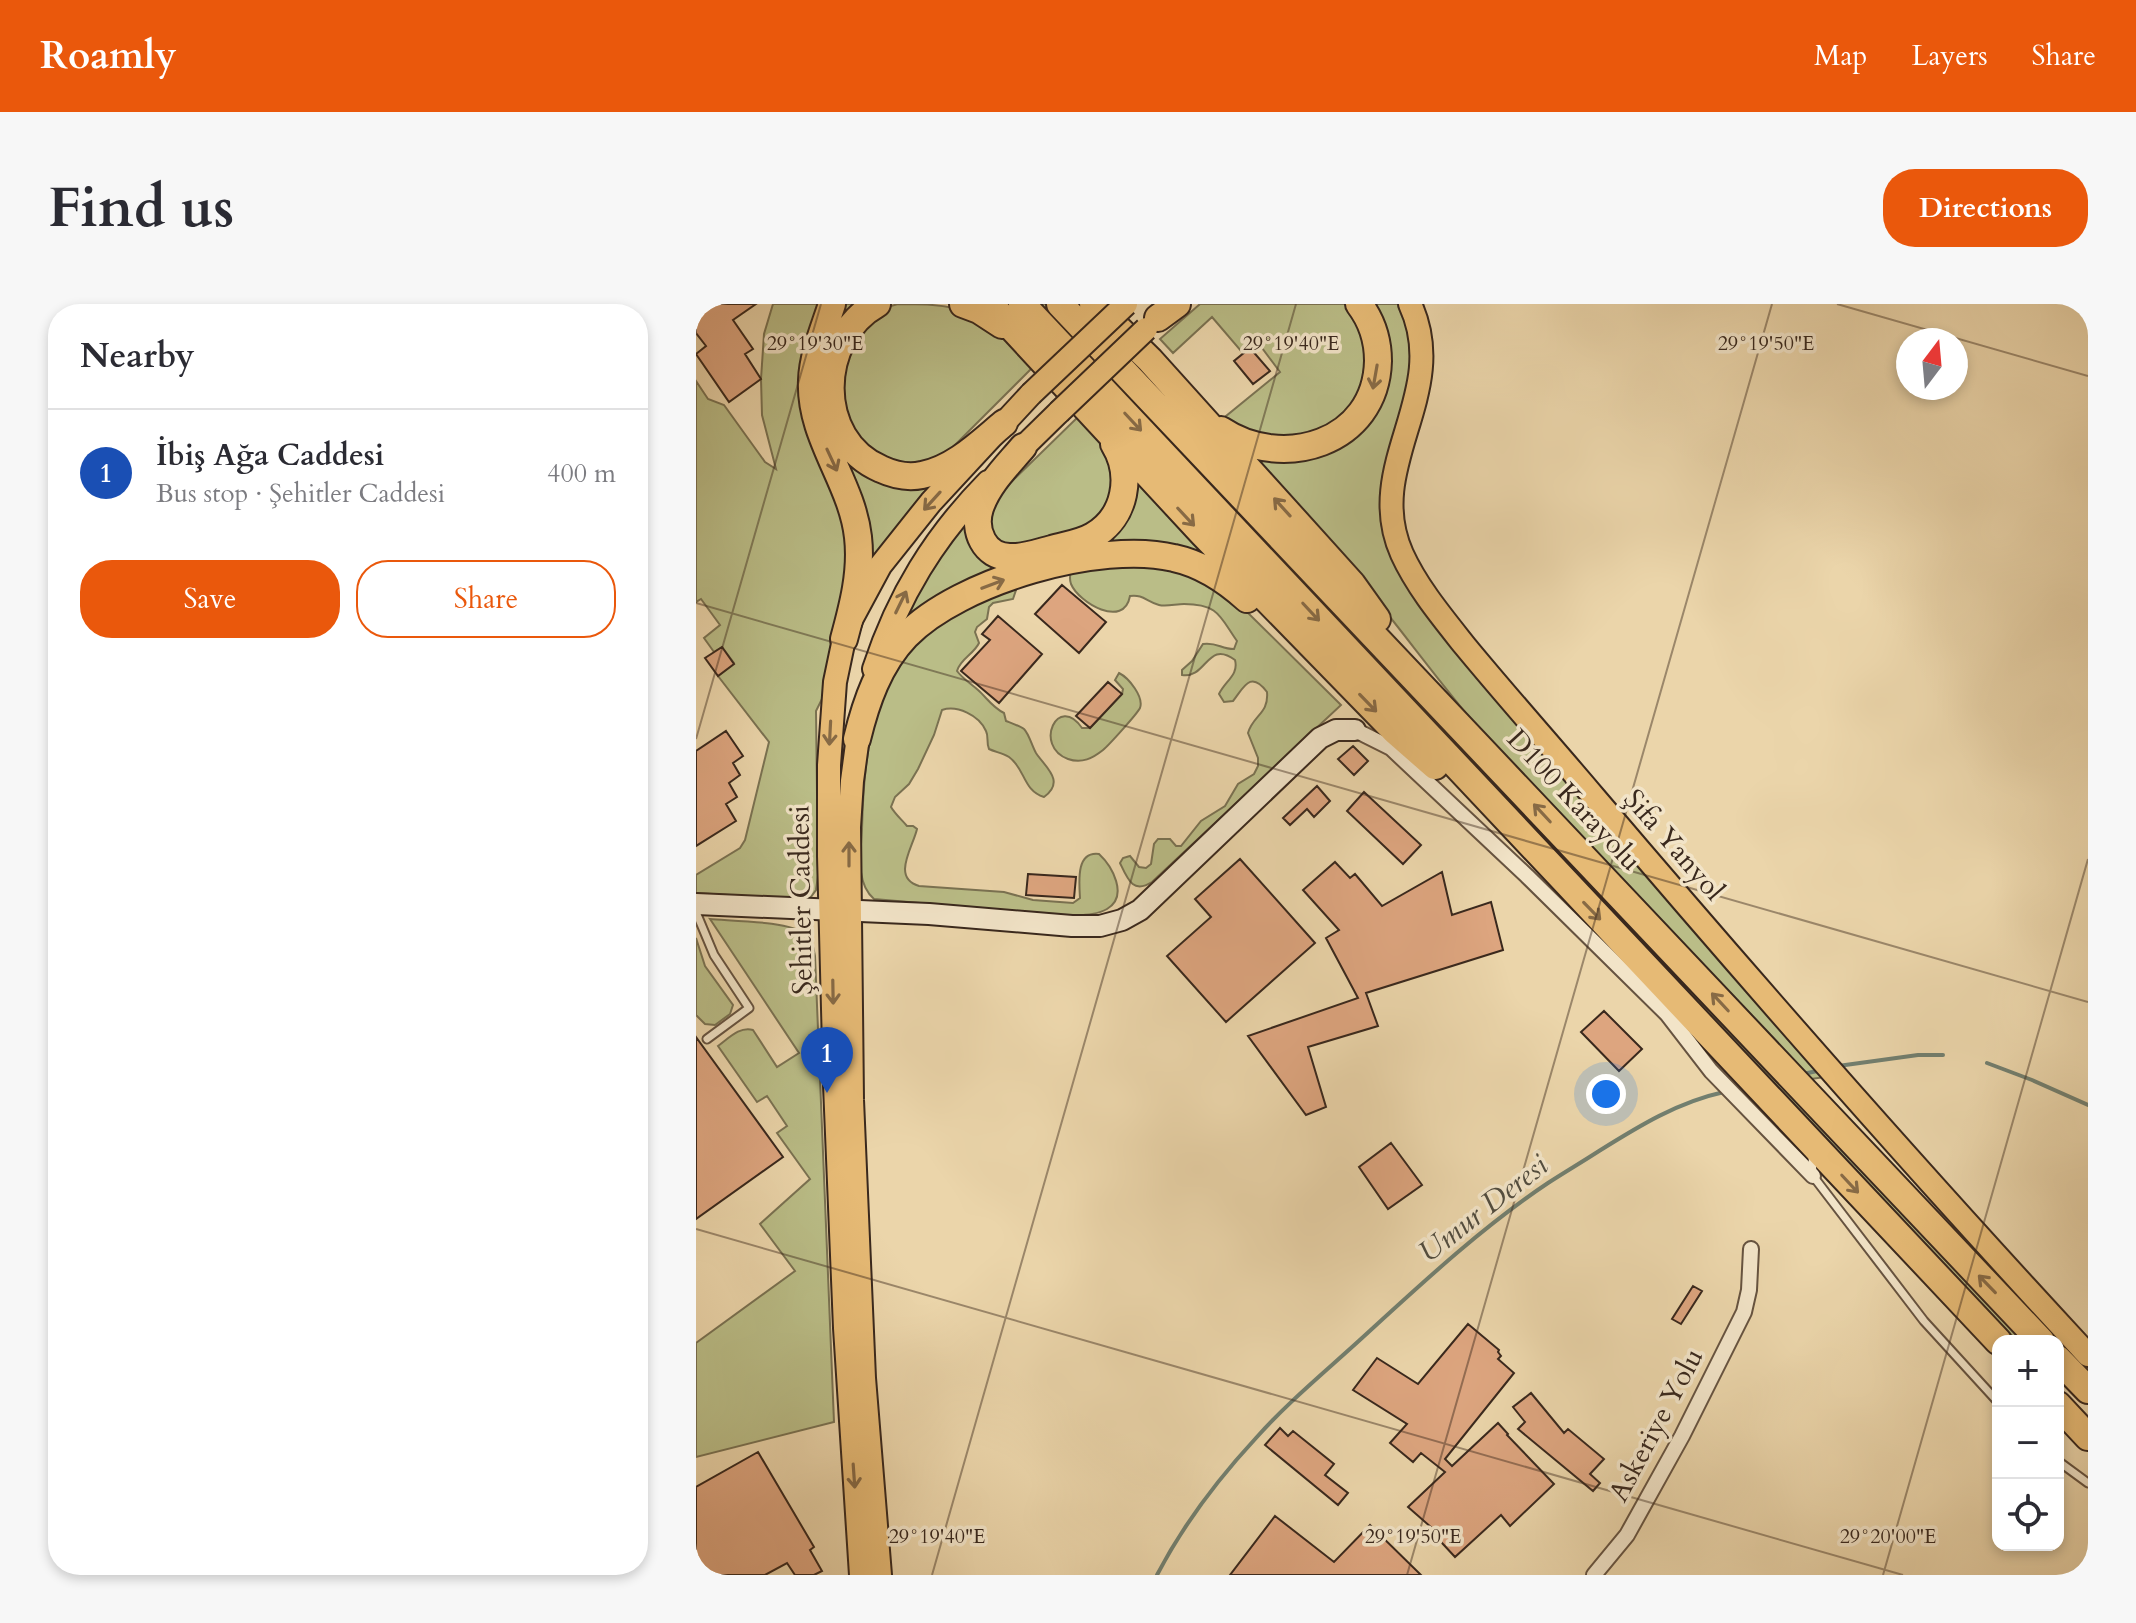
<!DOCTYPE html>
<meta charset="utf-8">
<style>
:root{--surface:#fff;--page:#f7f7f7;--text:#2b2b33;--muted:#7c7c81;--line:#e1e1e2;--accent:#ea580c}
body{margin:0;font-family:Cardo,serif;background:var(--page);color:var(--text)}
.controls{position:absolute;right:24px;bottom:24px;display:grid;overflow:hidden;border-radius:16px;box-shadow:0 4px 12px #0003}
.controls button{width:72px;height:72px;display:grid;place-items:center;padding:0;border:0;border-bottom:2px solid var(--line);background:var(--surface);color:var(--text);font:40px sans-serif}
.compass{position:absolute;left:1200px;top:24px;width:72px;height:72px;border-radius:50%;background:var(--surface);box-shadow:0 4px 12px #0003;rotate:16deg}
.you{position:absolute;left:910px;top:790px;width:28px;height:28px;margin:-20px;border:6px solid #fff;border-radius:50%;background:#1a73e8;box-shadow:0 0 0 12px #1a73e833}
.badge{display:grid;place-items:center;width:52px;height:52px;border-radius:50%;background:var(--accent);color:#fff;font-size:26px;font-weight:700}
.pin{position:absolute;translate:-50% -66px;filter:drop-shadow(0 2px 4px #0008)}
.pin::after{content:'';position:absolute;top:42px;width:28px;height:24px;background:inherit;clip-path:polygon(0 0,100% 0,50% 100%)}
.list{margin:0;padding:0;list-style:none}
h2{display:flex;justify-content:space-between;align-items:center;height:104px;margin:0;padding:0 32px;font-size:34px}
h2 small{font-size:26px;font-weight:400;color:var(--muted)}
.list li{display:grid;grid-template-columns:52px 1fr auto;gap:24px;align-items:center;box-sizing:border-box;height:128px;padding:0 32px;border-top:2px solid var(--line)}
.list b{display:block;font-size:30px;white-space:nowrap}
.list p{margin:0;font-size:26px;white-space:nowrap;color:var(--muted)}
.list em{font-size:26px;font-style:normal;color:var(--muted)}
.actions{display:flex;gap:16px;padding:24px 32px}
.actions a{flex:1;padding:18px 0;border:2px solid var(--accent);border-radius:32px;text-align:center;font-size:28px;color:var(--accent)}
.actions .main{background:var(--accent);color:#fff}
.icon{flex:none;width:44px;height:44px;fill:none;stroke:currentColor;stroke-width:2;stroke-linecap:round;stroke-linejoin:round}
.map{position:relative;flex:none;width:1392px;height:1271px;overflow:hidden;border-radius:32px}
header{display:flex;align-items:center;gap:48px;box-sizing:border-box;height:112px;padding:0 40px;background:var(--accent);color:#fff}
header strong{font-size:38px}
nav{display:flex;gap:44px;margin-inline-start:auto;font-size:28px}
.intro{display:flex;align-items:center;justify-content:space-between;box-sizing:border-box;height:192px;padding:0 48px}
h1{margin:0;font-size:56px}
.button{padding:20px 36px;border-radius:32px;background:var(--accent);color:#fff;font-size:28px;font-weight:700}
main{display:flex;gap:48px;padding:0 48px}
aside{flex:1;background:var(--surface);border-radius:32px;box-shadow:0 4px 12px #0003}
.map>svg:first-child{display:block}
.green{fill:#babd87;stroke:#7a7252;stroke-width:2}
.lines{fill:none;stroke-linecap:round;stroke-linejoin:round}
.stream{stroke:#727f6f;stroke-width:4}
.building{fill:#dda57f;stroke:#39281d;stroke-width:2}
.lane-casing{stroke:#665340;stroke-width:11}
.street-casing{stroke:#665340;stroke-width:18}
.secondary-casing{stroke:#39281d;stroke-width:24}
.primary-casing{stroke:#39281d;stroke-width:26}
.highway-casing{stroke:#39281d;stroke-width:30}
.lane{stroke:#f2e4c8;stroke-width:7}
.street{stroke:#f2e4c8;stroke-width:14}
.secondary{stroke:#f2e4c8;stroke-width:20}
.primary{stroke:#e6ba75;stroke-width:22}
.highway{stroke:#e6ba75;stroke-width:26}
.primary-bridge-casing{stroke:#39281d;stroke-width:26;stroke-linecap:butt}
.primary-bridge{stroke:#e6ba75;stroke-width:22}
.oneway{stroke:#876a45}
.ticks{fill:none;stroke:#39281d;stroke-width:2;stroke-opacity:0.45}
.labels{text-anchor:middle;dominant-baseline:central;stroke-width:7;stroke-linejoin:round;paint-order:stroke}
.street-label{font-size:28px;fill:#39281d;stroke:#f2e4c8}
.water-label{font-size:30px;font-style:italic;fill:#514c3f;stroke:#f2e4c8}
.ticks-label{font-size:20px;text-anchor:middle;fill:#39281d;stroke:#f2e4c8;stroke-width:7;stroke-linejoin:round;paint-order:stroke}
</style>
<header>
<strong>Roamly</strong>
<nav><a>Map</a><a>Layers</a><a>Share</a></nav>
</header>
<div class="intro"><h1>Find us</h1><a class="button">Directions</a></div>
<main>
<aside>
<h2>Nearby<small></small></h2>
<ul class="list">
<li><span class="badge" style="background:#1a4fb4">1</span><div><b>İbiş Ağa Caddesi</b><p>Bus stop · Şehitler Caddesi</p></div><em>400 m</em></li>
</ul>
<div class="actions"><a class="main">Save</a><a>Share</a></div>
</aside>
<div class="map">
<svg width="1392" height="1271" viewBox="0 0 1392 1271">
<rect width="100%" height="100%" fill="#ebd5aa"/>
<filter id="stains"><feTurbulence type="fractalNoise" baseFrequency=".0025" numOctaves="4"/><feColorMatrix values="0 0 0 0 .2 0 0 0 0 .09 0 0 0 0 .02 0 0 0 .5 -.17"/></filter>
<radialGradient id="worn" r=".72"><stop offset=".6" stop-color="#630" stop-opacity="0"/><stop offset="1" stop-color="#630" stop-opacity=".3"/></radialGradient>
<path class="green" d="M77,0H128L139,174L156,261L128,391L120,407L122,572L120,586L114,594L103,595L0,589V571L44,544L49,536L73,438L22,372L38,359L26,343L18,348L8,334L24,321L5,295L0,298V77L12,95L28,101L69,158L80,165L66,111L65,75L68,30Z
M143,0H165L144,22L147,144L251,170L172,262L131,124Z
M202,0C221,0 242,0 260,5C291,17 314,39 337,63L242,158L233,162L187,158L149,121L146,54L184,5Z
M340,0H354L1334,1037H1321L963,659L859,546Z
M504,0H656L676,55L654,112L590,139L524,117L584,68L560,36L545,47L516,13L477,49L464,35Z
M671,0H703L711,14L718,63L686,174L685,220L696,254L1129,773L1108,776L790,433C748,385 711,333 670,283C632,237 591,193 551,149L667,118Z
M385,110L402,131L422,174L406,216L325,245L298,240L291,215L306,187Z
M433,161L546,279L439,243L205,322L224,281L275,207L279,240L388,244Z
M407,261L485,265L544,301L645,401L456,578C437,590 432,576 424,559L427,554L434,552L443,563L450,564L455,560L458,540L462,535H474L480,542H485L505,517L529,502L542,480L558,470L562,462V454L552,429C557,411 573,410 571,388C554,365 547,385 537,397L528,398L523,390C529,377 543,371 539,356C511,335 511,375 486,371V366L496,357L507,340C521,338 525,345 538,345L541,337C524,313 523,300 488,300C480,300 470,303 463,301C451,298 447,290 434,292C428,325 383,299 375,280C373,274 374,272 375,267Z
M318,282L320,286L317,295L297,299L293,303L291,315L281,323L279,328L283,339C278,350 264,355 261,367C267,375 274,379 282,386C291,394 296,403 308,409L310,417C315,419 324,422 328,425C333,430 336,442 340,449C349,463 370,477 348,493C327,487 329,464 313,453C307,449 299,448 293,445C290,438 293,433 290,427C283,411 261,401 246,406L238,431L222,465L213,480L199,493L195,503C199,510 206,516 211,522H217L221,525C217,543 195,574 223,582L308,588L337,596L377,599L384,594C383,577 380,547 403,550C416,562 433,592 411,605C401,611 386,611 374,612L178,595C159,579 165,548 166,525C168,440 178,360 257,310C275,299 298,291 318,282Z
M423,369C433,374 448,393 444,404C441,410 413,441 407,446C397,454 386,460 372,455C337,442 362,389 386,424H394L426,390L427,385L419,376Z
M14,615C35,617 94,617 109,630C117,636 117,643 119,652L138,1118L0,1153V1039L99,967L64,920L114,875L81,829L91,822L71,792L61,798L22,742C33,734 44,722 57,726L81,763L103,749Z
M0,634L9,662L37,701L34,710L19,721L9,720L0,711Z"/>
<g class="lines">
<path class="stream" d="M1291,759L1336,776L1392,801
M1142,762L1222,751H1247
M1107,770L1126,766
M461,1271C487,1221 522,1175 560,1134C592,1098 630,1067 666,1034C724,981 786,923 852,879C869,868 886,858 903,847C943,822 982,798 1028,788"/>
</g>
<path class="building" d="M5,0H60L37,16L57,45L49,50L65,75L33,98L0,50L10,42L0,29V3Z
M554,44L574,67L557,80L538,57Z
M366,281L410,318L383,349L339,310Z
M302,312L346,350L303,399L265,367L294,336L286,330Z
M26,343L38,360L22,372L9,354Z
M412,378L426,390L394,424L380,412Z
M30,427L47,452L37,459L44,471L33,479L41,493L30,500L40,517L0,542V447Z
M657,442L672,457L658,471L642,455Z
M621,482L634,497L618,513L611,505L594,521L587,514Z
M668,488L725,541L707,560L651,507Z
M544,555L619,639L530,718L471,652L515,613L499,595Z
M639,558L654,574L659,570L686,602L746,568L756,611L795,598L807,646L670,689L682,722L612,743L630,803L610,811L552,732L662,694L630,634L643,626L607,586Z
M332,570L380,573L378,594L330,591Z
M908,707L946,745L923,767L885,728Z
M0,733L87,853L0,915Z
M695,839L726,881L692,905L663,863Z
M997,982L1006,987L985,1020L976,1015Z
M772,1020L803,1046L802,1048L805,1052L802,1055L818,1069L749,1155L756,1162L802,1119L812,1130L811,1131L858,1180L814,1222L805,1211L759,1253L734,1226L736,1224L712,1203L749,1168L725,1149L717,1158L694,1139L711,1120L657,1086L681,1054L722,1080Z
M835,1089L868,1129L872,1125L908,1155L894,1170L904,1179L897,1187L822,1125L829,1118L817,1103Z
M584,1124L592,1132L597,1127L638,1160L629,1171L652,1189L642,1201L569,1141Z
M62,1148L118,1243L114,1246L126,1267L118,1271H99L91,1259L69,1271H0V1183Z
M579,1212L638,1258L674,1221L725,1271H534Z"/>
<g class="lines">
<g class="lane-casing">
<path id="lane" d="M0,608L18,651L53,704L11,735
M1116,851L1117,872L1228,1017L1302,1098
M1362,1157L1392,1179"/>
</g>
<g class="street-casing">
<path id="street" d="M659,426L695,444L831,572L971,710L1015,767L1117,872
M898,1271L931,1231L986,1132L1048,1008L1053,986L1055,945"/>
</g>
<g class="secondary-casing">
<path id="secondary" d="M0,600L233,610L376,622H404L426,616L444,606L624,434L640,426H659"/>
</g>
<g class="primary-casing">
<path id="primary" d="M714,0C756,90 666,161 706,250C721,283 746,313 769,342C811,393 855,442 898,493C1059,682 1223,869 1392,1051
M316,154L363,108
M178,365C202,292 238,233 292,178
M164,418L156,477L153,523L156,796L168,1074L184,1271
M165,1271L149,1024L139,781L133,552V461L139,378L148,335L156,314L184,262L235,198L335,90"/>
</g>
<g class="highway-casing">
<path id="highway" d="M136,0C128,25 117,50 116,76C113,133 156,178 162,233C166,268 157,302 148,335
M181,0C120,34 117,136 185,165C198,171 212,174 226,171C258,165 284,139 308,119
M267,0L283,6L306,21
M294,0L507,230L699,427L739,462
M326,0L1302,1037
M364,0L1345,1037
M397,0L454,56L656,280L681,315
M462,14L481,0
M525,126C586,167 680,140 682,57C682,36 676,17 663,0
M327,143C311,162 292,180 284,204C277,226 288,253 314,253C328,254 343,248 356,245C370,241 385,239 397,232C430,213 437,171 418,140
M161,435C170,398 183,360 210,332C263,277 405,236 478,254C506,260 530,276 551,295
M1362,1055L1392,1086
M1362,1101L1392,1133"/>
</g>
<use href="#lane" class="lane"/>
<use href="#street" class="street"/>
<use href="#secondary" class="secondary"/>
<use href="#primary" class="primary"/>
<use href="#highway" class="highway"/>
<g class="primary-bridge-casing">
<path id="primary-bridge" d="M335,90L430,0
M363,108L450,25"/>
</g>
<use href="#primary-bridge" class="primary-bridge"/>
</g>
<defs><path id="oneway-shaft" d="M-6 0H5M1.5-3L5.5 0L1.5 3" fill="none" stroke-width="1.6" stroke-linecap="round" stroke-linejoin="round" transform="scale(2)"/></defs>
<g class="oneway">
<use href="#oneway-shaft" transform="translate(679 73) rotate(100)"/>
<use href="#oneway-shaft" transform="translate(437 118) rotate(47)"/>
<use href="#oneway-shaft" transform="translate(136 156) rotate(65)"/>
<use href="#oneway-shaft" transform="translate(236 197) rotate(132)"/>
<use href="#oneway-shaft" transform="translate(586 203) rotate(-132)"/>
<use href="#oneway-shaft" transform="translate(490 213) rotate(47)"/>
<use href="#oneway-shaft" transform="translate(297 280) rotate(-21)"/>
<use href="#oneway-shaft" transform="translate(205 298) rotate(-64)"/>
<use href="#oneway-shaft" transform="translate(615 308) rotate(47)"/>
<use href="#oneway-shaft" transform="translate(672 399) rotate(46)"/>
<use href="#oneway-shaft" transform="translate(134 429) rotate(93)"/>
<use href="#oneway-shaft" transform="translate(846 509) rotate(-133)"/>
<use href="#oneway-shaft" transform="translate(153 550) rotate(-90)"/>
<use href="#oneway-shaft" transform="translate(896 607) rotate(46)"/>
<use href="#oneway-shaft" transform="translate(137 688) rotate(89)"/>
<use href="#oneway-shaft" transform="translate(1024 698) rotate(-133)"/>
<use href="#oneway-shaft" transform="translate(1154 880) rotate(47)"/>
<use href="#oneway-shaft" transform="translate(1291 980) rotate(-134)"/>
<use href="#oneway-shaft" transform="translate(158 1172) rotate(86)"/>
</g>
<path class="ticks" d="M1141,0L1392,72M0,299L1392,698M0,435L125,0M0,925L1207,1271M236,1271L600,0M711,1271L1076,0M1187,1271L1392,555"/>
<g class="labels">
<g class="street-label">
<text transform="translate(878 496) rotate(47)">D100 Karayolu</text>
<text transform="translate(978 541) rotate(49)">Şifa Yanyol</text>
<text transform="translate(105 596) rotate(-91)">Şehitler Caddesi</text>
<text transform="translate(960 1121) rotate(-62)">Askeriye Yolu</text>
</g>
<g class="water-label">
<text transform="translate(787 905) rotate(-38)">Umur Deresi</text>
</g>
</g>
<g class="ticks-label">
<text x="119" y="46">29°19'30"E</text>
<text x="595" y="46">29°19'40"E</text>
<text x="1070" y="46">29°19'50"E</text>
<text x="241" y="1239">29°19'40"E</text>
<text x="717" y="1239">29°19'50"E</text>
<text x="1192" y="1239">29°20'00"E</text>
</g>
<rect width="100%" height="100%" filter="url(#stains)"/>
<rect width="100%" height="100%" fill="url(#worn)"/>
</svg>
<div class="controls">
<button>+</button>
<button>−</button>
<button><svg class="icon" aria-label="locate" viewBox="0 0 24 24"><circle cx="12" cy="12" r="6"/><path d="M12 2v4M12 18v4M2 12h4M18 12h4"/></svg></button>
</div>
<svg class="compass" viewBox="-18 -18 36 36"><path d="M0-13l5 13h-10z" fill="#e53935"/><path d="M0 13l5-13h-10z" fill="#7c7c81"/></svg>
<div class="you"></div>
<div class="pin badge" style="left:131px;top:789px;background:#1a4fb4">1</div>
</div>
</main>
